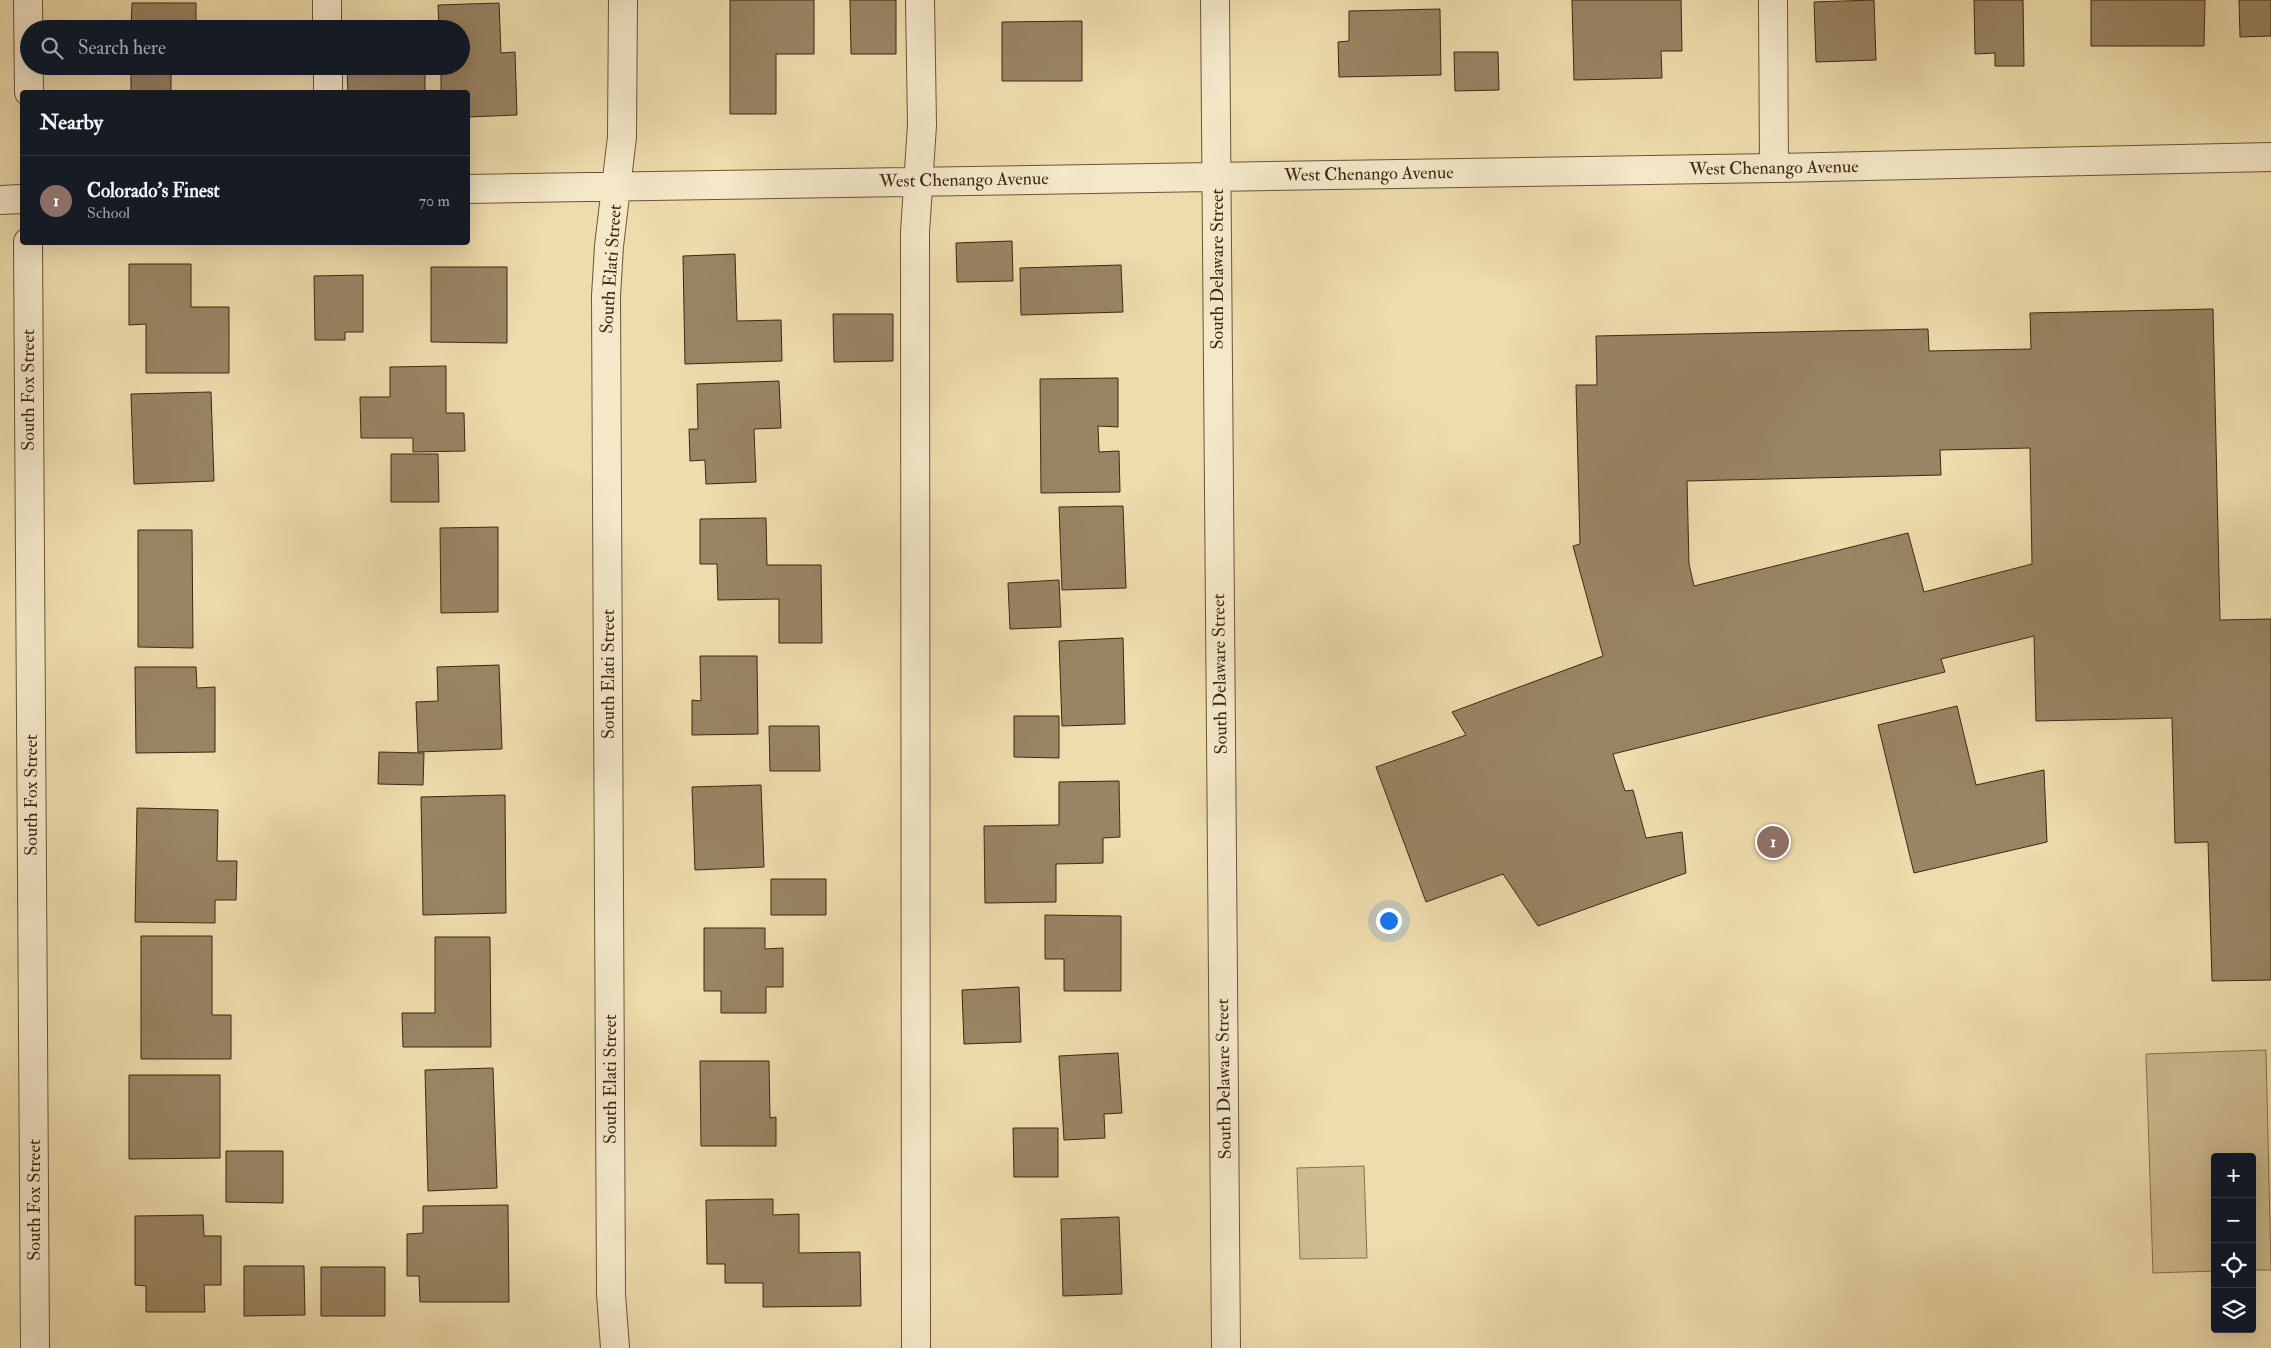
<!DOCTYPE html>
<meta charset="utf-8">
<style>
:root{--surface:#171b24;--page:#20242c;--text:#f1f3f6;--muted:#9ea1a6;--line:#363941;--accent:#c59692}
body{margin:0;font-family:"IM FELL Double Pica",serif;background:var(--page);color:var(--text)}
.controls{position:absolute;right:15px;bottom:15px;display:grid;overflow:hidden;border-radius:5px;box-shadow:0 5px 20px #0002}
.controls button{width:45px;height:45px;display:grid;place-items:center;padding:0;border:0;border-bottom:1px solid var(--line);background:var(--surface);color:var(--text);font:25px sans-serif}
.you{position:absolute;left:1388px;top:920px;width:18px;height:18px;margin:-12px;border:4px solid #fff;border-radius:50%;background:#1a73e8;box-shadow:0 0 0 8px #1a73e833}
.badge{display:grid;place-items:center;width:32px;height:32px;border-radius:50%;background:var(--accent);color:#fff;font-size:16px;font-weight:700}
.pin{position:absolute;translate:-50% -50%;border:2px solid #fff;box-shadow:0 1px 5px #0006}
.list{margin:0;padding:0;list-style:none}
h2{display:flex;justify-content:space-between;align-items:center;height:65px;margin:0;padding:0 20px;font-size:21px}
h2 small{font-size:16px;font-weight:400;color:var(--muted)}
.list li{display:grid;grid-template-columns:32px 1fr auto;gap:15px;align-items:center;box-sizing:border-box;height:90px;padding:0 20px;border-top:1px solid var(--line)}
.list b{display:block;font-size:19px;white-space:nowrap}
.list p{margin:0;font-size:16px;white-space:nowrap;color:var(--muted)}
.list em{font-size:16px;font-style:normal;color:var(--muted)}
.icon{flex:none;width:28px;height:28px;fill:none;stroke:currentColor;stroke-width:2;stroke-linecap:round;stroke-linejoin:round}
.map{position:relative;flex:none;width:2271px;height:1348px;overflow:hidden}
.search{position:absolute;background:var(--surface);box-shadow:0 5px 20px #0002;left:20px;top:20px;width:450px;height:55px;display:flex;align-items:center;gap:12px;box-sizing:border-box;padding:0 18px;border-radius:28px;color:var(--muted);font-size:19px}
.panel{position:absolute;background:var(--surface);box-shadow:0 5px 20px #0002;left:20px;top:90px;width:450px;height:155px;border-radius:5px}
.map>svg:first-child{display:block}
.green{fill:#d0bd92;stroke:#867254}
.building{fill:#998564;stroke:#3d2715;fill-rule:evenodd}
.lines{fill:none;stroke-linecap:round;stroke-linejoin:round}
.minor-casing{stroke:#69543b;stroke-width:30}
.minor{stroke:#f4e8c9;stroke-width:28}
.labels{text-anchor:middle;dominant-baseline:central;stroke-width:5;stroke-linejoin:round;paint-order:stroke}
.street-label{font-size:18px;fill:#3d2715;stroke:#f4e8c9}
</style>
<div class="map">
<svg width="2271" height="1348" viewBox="0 0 2271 1348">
<rect width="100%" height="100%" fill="#eedcac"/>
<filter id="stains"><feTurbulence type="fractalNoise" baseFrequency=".004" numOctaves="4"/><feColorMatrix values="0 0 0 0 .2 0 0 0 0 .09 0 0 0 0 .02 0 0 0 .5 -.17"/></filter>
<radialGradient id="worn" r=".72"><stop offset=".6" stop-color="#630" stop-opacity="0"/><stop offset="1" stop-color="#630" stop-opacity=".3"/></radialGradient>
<path class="green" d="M2266,1050L2271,1270H2252V1157H2215V1271L2153,1273L2146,1054Z
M1364,1166L1367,1258L1300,1259L1297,1168Z"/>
<path class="building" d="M730,0H814V54H776V114H730Z
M850,0H896V54H851Z
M1572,0H1681L1682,51H1661L1662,78L1574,80Z
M1874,0L1876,60L1816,62L1814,2Z
M1974,0H2023L2024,66H1995V53L1975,54Z
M2091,0H2205L2204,46H2091Z
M2239,0H2271V36L2240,37Z
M132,3H196V29H131Z
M499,3L501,53L515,52L517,115L468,117V92H441V66H461V29H439L438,5Z
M1440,9L1441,75L1339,77L1338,42L1349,41V11Z
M1082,21V81H1002V22Z
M1454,52H1498L1499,90L1455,91Z
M131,66H196V74H171V92H131Z
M425,70V92H348L347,71Z
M1012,241L1013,281L957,282L956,243Z
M735,254L737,321L781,320L782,361L685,364L683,256Z
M129,264H191V307H229V373H146V324L129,325Z
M1121,265L1123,312L1021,315L1020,268Z
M431,267H507V343L431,342Z
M363,275V332H345V340H315L314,276Z
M2213,309L2220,620L2271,619V980L2212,981L2208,842L2175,843L2172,718L2036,721L2034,636L1941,659L1945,672L1613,754L1625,791L1633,790L1646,838L1682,832L1686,873L1538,926L1503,874L1426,902L1376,767L1466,735L1452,712L1603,656L1573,546L1580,544L1576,385H1597L1596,336L1928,329L1929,351L2031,349L2030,313ZM2030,448L2032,564L1924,592L1908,533L1694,586L1689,564L1687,481L1941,475L1940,450Z
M833,314H893V361L834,362Z
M446,366V413H464L465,451L413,452V438H361L360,397H390V367Z
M1118,378V427L1098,426L1099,452L1119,451L1120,492L1041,493L1040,379Z
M779,381L781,428L754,429L756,482L706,484L705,460L690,461L689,429H698L697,384Z
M211,392L214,481L134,484L131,394Z
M391,454H438L439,502H391Z
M1123,506L1126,588L1062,590L1059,507Z
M766,518L767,565H821L822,643H779V599L718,600L717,564H700V519Z
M498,527V612L441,613L440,528Z
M138,530H192L193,648L138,647Z
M1059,580L1061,627L1010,629L1008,583Z
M1123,638L1125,724L1062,726L1059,641Z
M700,656H757L758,734L692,735V700L701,701Z
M499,665L502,749L418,752L416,702L438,701L437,667Z
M135,667H196L197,688L215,687V752L136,753Z
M1957,706L1976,785L2044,770L2047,842L1914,873L1878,725Z
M1014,716H1059V758L1014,757Z
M769,726H819L820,771H770Z
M379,752L424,753L423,785L378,784Z
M1119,781L1120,837L1103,838V863L1056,864V902L985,903L984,826L1059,825V782Z
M761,785L764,867L695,870L692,787Z
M505,795L506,913L423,915L421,797Z
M137,808L218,810L217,861H237L236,900H215V923L135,922Z
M771,879H826V915H771Z
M1045,915L1121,916V991H1064V959H1045Z
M704,928H765V949L783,948V987H766V1013H721V991H704Z
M141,936H212V1015H231V1059H141Z
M435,937H490L491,1047H403L402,1013H435Z
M1019,987L1021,1042L964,1044L962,990Z
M1118,1053L1122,1113L1104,1114L1105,1138L1064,1140L1059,1056Z
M700,1061H769L770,1118L776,1117V1146H701Z
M493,1068L497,1188L428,1191L425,1070Z
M129,1075H220V1158L129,1159Z
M1013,1128H1058V1177H1014Z
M226,1151H283V1203L226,1202Z
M773,1199V1215L799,1214V1253L860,1252L861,1306L763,1307V1283H725V1264H707L706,1200Z
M508,1205L509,1302H420L419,1276H407V1234L423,1233V1206Z
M203,1215L204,1236H221V1285H204L205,1312H146V1286L135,1285V1216Z
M1119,1217L1122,1294L1063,1296L1061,1219Z
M244,1266H304L305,1315L244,1316Z
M321,1267H385V1316H321Z"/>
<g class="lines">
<g class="minor-casing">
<path id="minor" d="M28,0L29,92
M327,0V29
M1215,0L1226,1348
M1773,0L1774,168
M328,66V92
M468,189L1774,168L2271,157
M0,200L22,199
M28,242L35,1348
M615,1348L611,1294L606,296L609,246L622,137L623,0
M916,1348L915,232L922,125L920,0"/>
</g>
<use href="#minor" class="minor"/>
</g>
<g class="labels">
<g class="street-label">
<text transform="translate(1774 168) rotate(-1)">West Chenango Avenue</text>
<text transform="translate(1369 174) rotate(-1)">West Chenango Avenue</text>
<text transform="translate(964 180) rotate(-1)">West Chenango Avenue</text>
<text transform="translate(611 269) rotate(-86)">South Elati Street</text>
<text transform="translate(1217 269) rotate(-90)">South Delaware Street</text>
<text transform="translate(28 390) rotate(-90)">South Fox Street</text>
<text transform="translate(608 674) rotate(-90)">South Elati Street</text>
<text transform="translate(1220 674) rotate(-91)">South Delaware Street</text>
<text transform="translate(31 795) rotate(-90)">South Fox Street</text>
<text transform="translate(610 1079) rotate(-90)">South Elati Street</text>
<text transform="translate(1224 1079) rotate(-91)">South Delaware Street</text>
<text transform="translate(34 1200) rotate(-90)">South Fox Street</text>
</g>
</g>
<rect width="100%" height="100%" filter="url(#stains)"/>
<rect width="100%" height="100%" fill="url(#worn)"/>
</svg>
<div class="controls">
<button>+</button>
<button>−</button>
<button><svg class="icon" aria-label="locate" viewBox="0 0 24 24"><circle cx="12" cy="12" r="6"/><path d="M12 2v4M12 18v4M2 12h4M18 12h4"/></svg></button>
<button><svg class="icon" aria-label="layers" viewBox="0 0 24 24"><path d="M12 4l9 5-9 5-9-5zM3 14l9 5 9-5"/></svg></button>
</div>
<div class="you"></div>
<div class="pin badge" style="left:1773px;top:842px;background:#8d6e63">1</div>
<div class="search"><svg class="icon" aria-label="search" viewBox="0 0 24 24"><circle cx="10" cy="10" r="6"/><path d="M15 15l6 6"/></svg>Search here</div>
<section class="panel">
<h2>Nearby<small></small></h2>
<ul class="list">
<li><span class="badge" style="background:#8d6e63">1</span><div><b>Colorado's Finest</b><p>School</p></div><em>70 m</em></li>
</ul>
</section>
</div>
